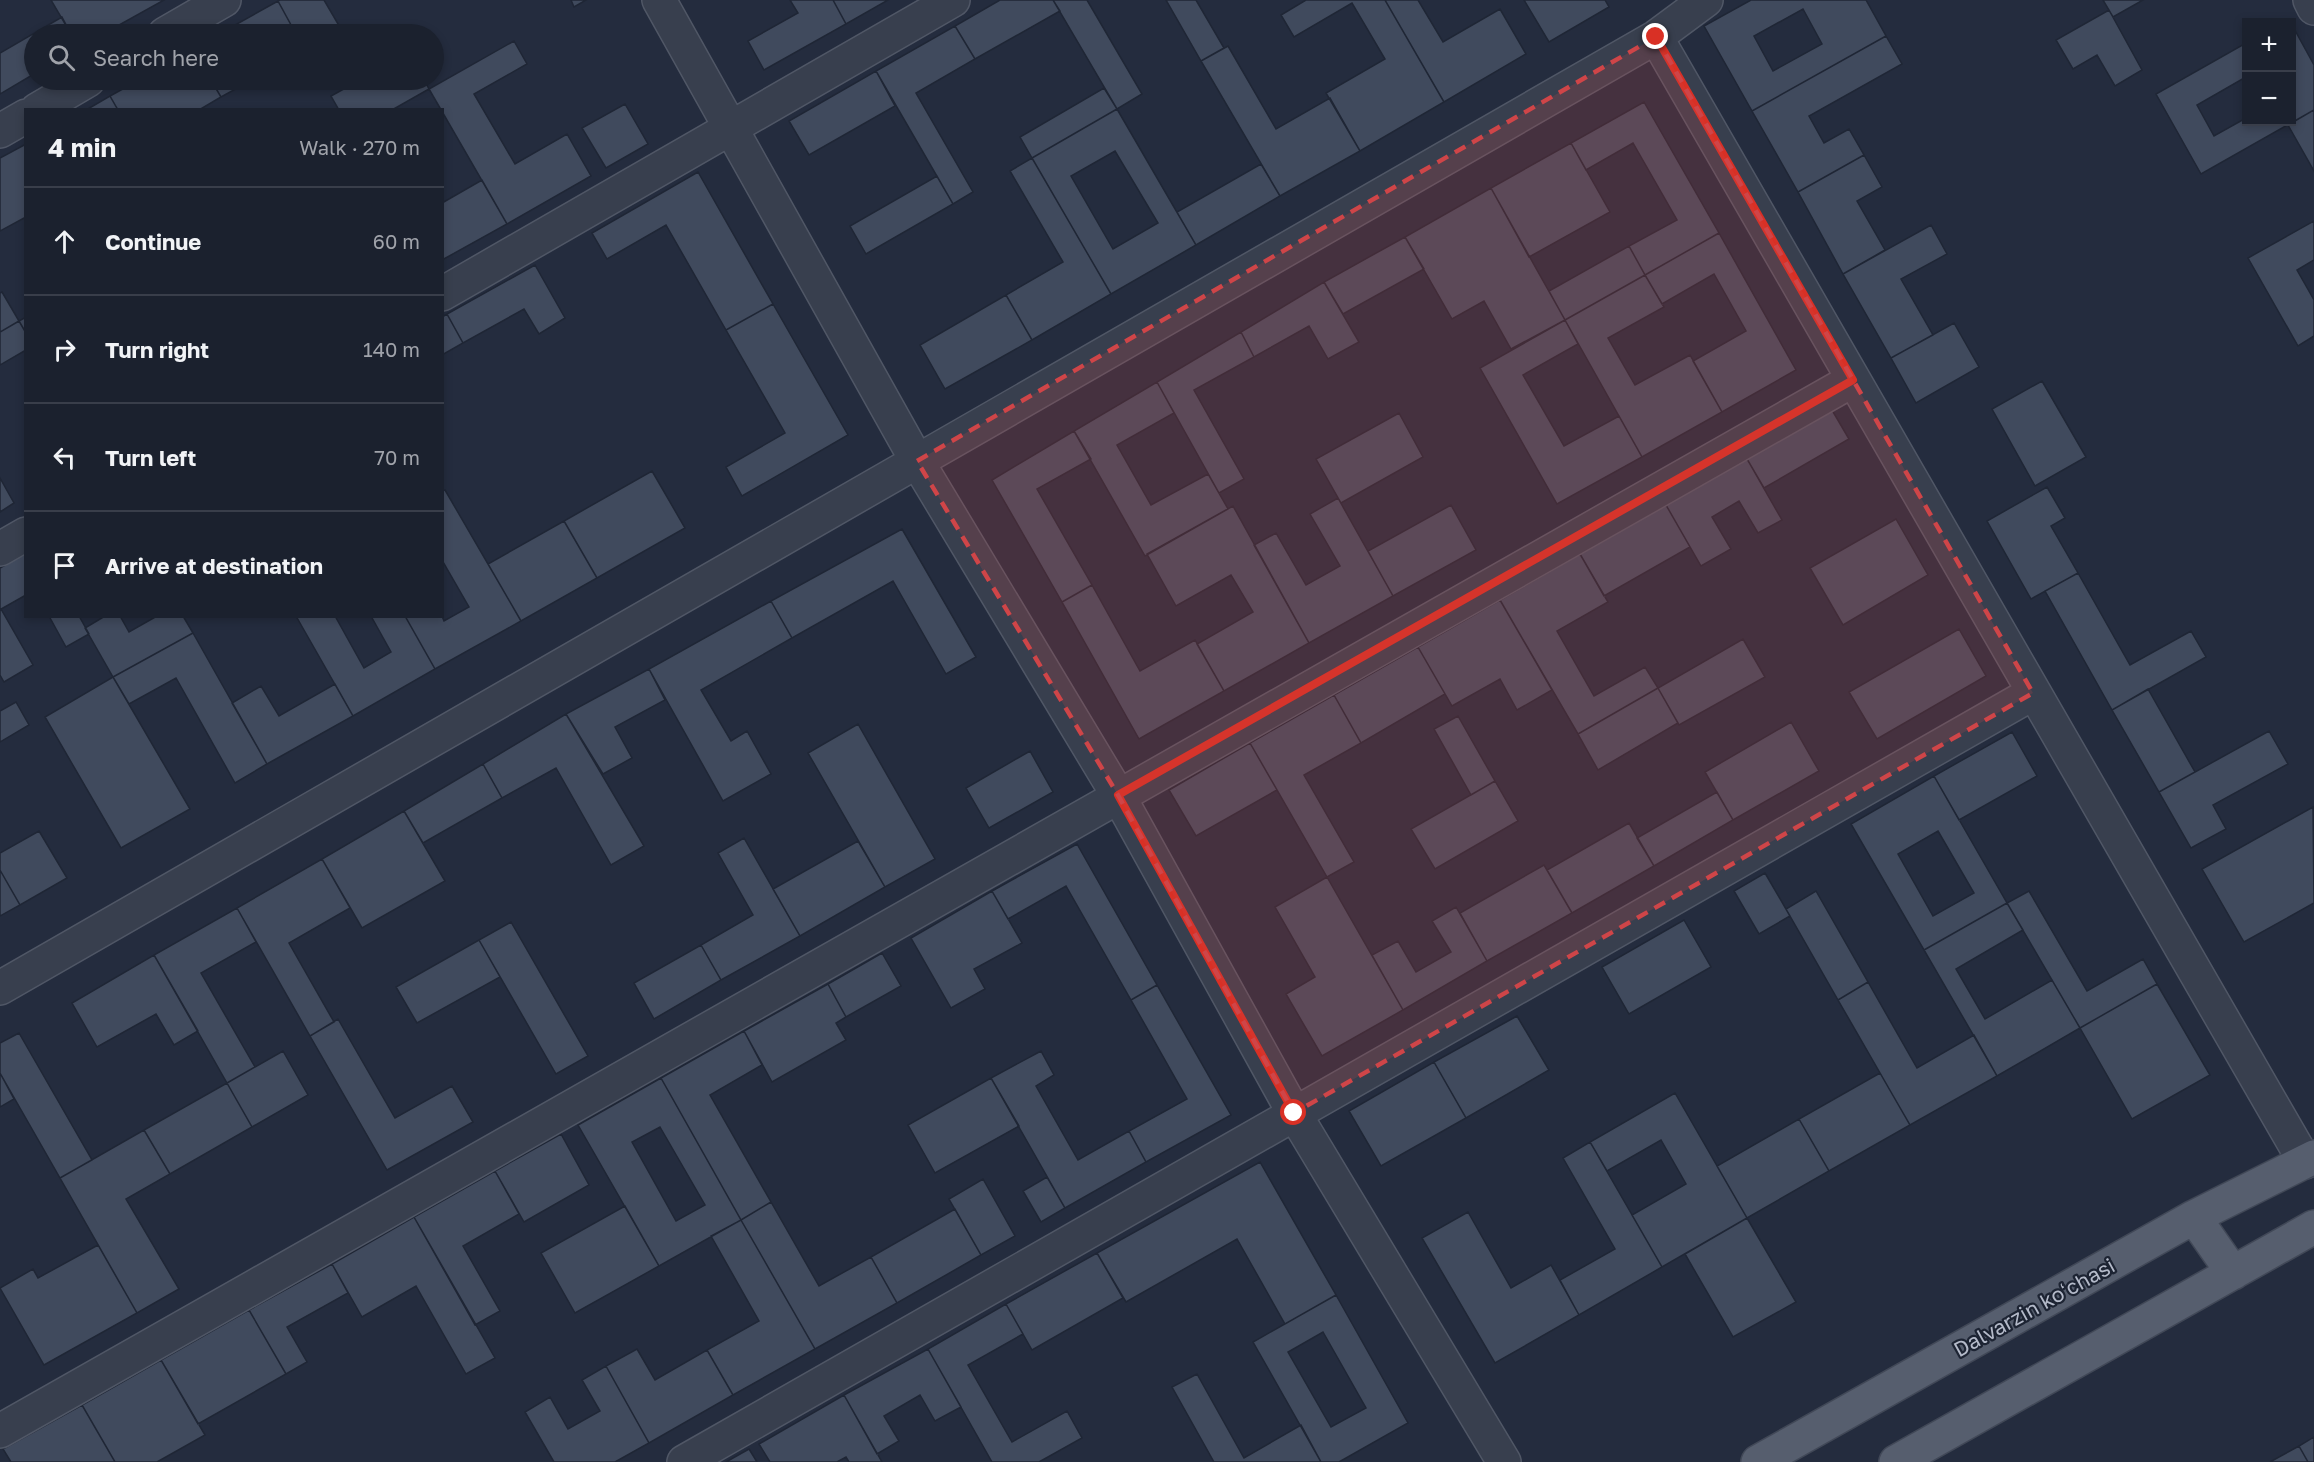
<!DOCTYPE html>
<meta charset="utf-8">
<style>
:root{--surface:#1b212e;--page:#242936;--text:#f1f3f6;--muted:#a0a3aa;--line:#393e4a}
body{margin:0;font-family:"Golos Text",sans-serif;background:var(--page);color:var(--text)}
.controls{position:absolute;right:18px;top:18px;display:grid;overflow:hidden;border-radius:0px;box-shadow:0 3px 9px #0003}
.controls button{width:54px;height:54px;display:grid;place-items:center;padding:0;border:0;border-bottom:2px solid var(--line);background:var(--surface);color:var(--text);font:30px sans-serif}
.stop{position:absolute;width:18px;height:18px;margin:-14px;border:4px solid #d93025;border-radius:50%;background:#fff}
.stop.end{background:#d93025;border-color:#fff;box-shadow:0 2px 6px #0008}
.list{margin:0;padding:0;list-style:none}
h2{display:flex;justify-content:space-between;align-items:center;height:78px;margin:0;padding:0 24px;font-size:26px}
h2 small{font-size:20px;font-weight:400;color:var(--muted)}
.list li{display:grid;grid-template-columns:39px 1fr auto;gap:18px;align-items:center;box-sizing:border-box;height:108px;padding:0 24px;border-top:2px solid var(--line)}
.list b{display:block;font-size:22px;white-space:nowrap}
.list em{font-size:20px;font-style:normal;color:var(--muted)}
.icon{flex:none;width:33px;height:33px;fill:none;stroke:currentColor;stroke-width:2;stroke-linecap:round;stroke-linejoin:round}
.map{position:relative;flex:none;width:2314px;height:1462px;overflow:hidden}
.search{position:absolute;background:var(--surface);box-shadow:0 3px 9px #0003;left:24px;top:24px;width:420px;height:66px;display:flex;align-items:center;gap:15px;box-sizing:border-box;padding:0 21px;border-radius:33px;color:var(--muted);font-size:22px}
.panel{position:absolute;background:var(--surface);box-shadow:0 3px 9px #0003;left:24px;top:108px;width:420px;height:510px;border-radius:0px}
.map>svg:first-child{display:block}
.building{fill:#404a5d;stroke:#1f2635;stroke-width:1.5;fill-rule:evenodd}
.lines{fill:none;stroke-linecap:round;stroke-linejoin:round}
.minor-casing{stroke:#505766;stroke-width:36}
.major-casing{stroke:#414857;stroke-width:36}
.minor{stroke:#383f4e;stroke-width:33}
.major{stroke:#565e6e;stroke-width:33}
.route{stroke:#d93025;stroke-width:8}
.marked{fill:#cf4548;fill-opacity:0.2;stroke:#cf4548;stroke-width:4.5;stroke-dasharray:12 8;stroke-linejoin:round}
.labels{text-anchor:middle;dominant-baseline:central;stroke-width:4.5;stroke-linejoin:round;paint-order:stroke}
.street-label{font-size:21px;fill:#b4bac9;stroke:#1d2433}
</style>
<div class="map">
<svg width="2314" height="1462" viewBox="0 0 2314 1462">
<rect width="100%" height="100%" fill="#242c3e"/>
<path class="building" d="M51,0H164L103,34H71Z
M280,0H324L341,29L331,34H296L278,1Z
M571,0H586L574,7Z
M790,0H833L846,24L764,70L748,41L798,13Z
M833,0H888L846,24Z
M1000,0H1053L1060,11L975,59L955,26Z
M1053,0H1087L1142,94L1117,109Z
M1166,0H1196L1224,48L1201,61Z
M1306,0H1385L1444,102L1360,151L1326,93L1385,59L1352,3L1294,37L1281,15Z
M1385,0H1418L1443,42L1500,9L1526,54L1444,102Z
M1524,0H1605L1609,7L1549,42Z
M1751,0H1866L1886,36L1752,111L1704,26ZM1803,9L1822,44L1773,71L1754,36Z
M2103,0H2143L2113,17Z
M278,1L296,34H219Z
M2109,10L2142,70L2115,86L2097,55L2073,69L2056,40Z
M62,17L71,34H34V74L0,94V53Z
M2292,25L2314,65V110L2201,174L2156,94L2246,43V77L2197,105L2214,136L2246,118V122H2292Z
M955,26L975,59L916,93L973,192L953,204L876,71Z
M1886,36L1902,64L1809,116L1824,143L1849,129L1864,155L1798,192L1752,111Z
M514,41L527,64L474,94L515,164L567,134L591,176L507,224L429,89Z
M1228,46L1276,129L1330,98L1360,151L1280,196L1201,61Z
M876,71L895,106L809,155L789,121Z
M139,80H211L221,97L199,110H118L110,96Z
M211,80H252L221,97Z
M360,80H424L429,89L392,110H339L331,96Z
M1104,88L1117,109L1032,158L1020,137Z
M110,96L118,110H86Z
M1644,102L1719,233L1645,275L1629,246L1677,220L1633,143L1586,170L1571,143Z
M625,104L648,144L606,168L582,128Z
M1117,109L1196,245L1111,294L1032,158ZM1115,151L1158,223L1113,249L1071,176Z
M2314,110V171L2288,125Z
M1571,143L1610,212L1529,257L1491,188Z
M26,144V217L0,231V158Z
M1864,155L1882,187L1857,201L1885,250L1843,274L1798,192Z
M1032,158L1111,294L1032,340L1006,295L1063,262L1010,171Z
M1261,164L1280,196L1196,245L1177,212Z
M698,172L773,304L726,330L666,225L607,259L592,233Z
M937,176L953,204L866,254L850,226Z
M482,180L507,224L442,260V203Z
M1491,188L1565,320L1511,349L1484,301L1452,319L1405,237Z
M2314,221V260L2297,270L2314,300V336L2298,346L2248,258Z
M1931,225L1947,254L1901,279L1933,335L1891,358L1843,274Z
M1719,233L1796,370L1722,412L1693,361L1746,331L1714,274L1662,304L1645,275Z
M1405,237L1424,269L1343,314L1324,282Z
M1629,246L1645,275L1565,320L1549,291Z
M535,265L565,318L539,334L524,309L463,343L447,314Z
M1645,275L1664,307L1608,338L1635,385L1690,355L1722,412L1642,457L1565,320Z
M1324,282L1359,342L1328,359L1309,326L1254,357L1241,332Z
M2,292L19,321L0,332V293Z
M1006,295L1032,340L945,389L920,345Z
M773,304L848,435L742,496L726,467L785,433L726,330Z
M447,314L463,343L442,355V317Z
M26,317V333L19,321Z
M1565,320L1578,344L1523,375L1564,446L1619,416L1642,457L1557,504L1480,368Z
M19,321L26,333V350L0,365V332Z
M1954,323L1979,367L1916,403L1891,358Z
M1241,332L1254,357L1194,390L1244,479L1219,493L1157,382Z
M2042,381L2086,457L2035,486L1992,409Z
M1157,382L1174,413L1117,445L1151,505L1208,474L1228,509L1145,556L1074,431Z
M1832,410L1849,439L1764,488L1747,459Z
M1399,413L1423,457L1341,503L1316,459Z
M1074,431L1091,459L1037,489L1092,585L1062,602L992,480Z
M1747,459L1782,520L1758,533L1739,501L1712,517L1731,549L1701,566L1666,505Z
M652,471L685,528L597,578L564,521Z
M0,478L14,503L0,512Z
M2047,487L2065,518L2051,526L2078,573L2031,599L1987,521Z
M445,490L521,621L435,669L405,616H442L444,621L469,607L442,560V491Z
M1338,498L1393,596L1309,643L1254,545L1276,533L1306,585L1340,566L1310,514Z
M1451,505L1476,550L1393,596L1368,551Z
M1666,505L1690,547L1604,596L1580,554Z
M1233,506L1309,643L1224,691L1197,644L1253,612L1231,575L1176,606L1147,554Z
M1896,519L1928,575L1843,625L1810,568Z
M564,521L597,578L521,621L488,564Z
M902,529L976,657L946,674L893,581L792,638L771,601Z
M26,553V595L1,609L33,665L4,682L0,675V568Z
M1580,554L1608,602L1557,631L1594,696L1645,667L1658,688L1578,734L1500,600Z
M2078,573L2130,665L2191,631L2206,657L2112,710L2045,591Z
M1092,585L1140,671L1195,640L1224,691L1139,739L1062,602Z
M1500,600L1552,690L1517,710L1500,679L1452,706L1418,647Z
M771,601L792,638L701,690L731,741L747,731L771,774L723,801L649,669Z
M49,616H79L89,634L66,647Z
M105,616H120L129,632L157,616H183L193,633L113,677L85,628Z
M296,616H335L364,668L391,652L371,616H405L435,669L353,716Z
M1959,629L1986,676L1877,739L1849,692Z
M193,633L267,764L235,783L176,678L129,704L113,677Z
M1743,639L1765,677L1679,725L1658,688Z
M1418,647L1445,694L1361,743L1334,695Z
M649,669L665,700L615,727L632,758L603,774L566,714Z
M113,677L190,809L121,848L45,717Z
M335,684L353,716L267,764L232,703L261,686L279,716Z
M1658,688L1678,723L1598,770L1578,734Z
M2148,689L2195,772L2159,792L2112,710Z
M1334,695L1361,743L1304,775L1354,862L1327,877L1250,743Z
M16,702L29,725L0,742V711Z
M566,714L644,846L611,865L556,768L502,798L483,764Z
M1458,716L1495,781L1471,795L1434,729Z
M1791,722L1819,771L1733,820L1705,772Z
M858,724L935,859L885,887L808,753Z
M2269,731L2288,764L2213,805L2226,829L2191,848L2159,792Z
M2012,732L2037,776L1959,820L1934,776Z
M1250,743L1277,790L1196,836L1169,790Z
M1030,751L1053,792L989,828L966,788Z
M483,764L502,798L423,843L404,811Z
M1934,776L2007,903L1924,950L1851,824ZM1938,831L1974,893L1933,916L1898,854Z
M1495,781L1518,821L1435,869L1411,829Z
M1717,792L1733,820L1654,866L1637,838Z
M2313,807L2314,903L2244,942L2202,869Z
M404,811L445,881L362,928L322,859Z
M1629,823L1654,866L1572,913L1547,870Z
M39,831L67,878L20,905L0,870V853Z
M744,838L800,936L721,980L701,945L753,915L718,853Z
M858,841L885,887L800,936L773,889Z
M1077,844L1157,985L1131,1000L1066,886L1008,919L992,891Z
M322,859L350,908L289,943L334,1022L310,1036L237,908Z
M1544,865L1572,913L1487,961L1460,913Z
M0,870L20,905L0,916Z
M1765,873L1790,916L1759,934L1734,891Z
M1327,877L1403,1010L1322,1056L1286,994L1315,977L1275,907Z
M992,891L1022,943L974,969L985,989L951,1008L911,938Z
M1816,891L1868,982L1838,1000L1786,909Z
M2029,891L2087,991L2143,959L2157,984L2080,1028L2007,903Z
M2007,903L2023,930L1956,969L1985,1019L2052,980L2080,1028L1997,1076L1924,950Z
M1456,907L1487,961L1403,1010L1372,955L1398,941L1416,972L1451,952L1432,921Z
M237,908L256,942L201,973L255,1067L227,1083L154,955Z
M1684,920L1711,967L1629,1014L1602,967Z
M511,922L588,1056L556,1074L479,940Z
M479,940L500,977L417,1023L396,987Z
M701,945L721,980L654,1019L634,983Z
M882,953L901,986L846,1017L828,984Z
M154,955L198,1031L174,1045L156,1014L97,1047L72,1003Z
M1868,982L1917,1068L1974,1035L1997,1076L1910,1125L1838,1000Z
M828,984L846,1017L836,1023L846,1040L772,1082L744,1031Z
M2157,984L2210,1075L2132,1119L2080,1028Z
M1157,985L1231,1115L1146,1162L1129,1131L1187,1099L1131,1000Z
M1517,1016L1549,1070L1466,1118L1434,1062Z
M338,1019L395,1118L452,1086L473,1122L387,1170L310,1036Z
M744,1031L762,1065L710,1095L771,1202L741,1220L661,1078Z
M19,1033L92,1160L60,1178L0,1073V1043Z
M283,1051L308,1095L252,1127L227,1083Z
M1041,1051L1054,1075L1036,1086L1078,1160L1129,1131L1146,1162L1065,1208L991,1078Z
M1434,1062L1466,1118L1381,1166L1349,1111Z
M0,1073L14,1099L0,1107Z
M1880,1073L1910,1125L1829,1171L1799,1119Z
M661,1078L741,1220L659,1266L578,1125ZM660,1127L705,1205L676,1221L632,1142Z
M991,1078L1019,1126L935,1173L908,1125Z
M227,1083L252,1127L170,1174L144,1130Z
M1675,1093L1747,1218L1662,1267L1632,1215L1686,1184L1661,1140L1607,1171L1590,1142Z
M1799,1119L1829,1171L1747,1218L1717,1166Z
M144,1130L170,1174L126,1199L179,1289L137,1313L60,1178Z
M561,1134L589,1185L524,1222L495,1171Z
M1590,1142L1662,1267L1579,1315L1560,1280L1615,1249L1563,1158Z
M1260,1162L1336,1295L1285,1324L1237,1239L1126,1302L1097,1253Z
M495,1171L519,1214L463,1246L500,1311L475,1325L414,1217Z
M1047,1177L1065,1208L1041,1222L1023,1191Z
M983,1179L1015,1236L981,1255L949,1199Z
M771,1202L819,1286L871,1257L897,1303L815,1349L741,1220Z
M625,1206L659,1266L575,1313L541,1253Z
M955,1209L981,1255L897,1303L871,1257Z
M1468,1212L1511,1288L1551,1265L1579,1315L1495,1363L1422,1238Z
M414,1217L495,1358L466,1374L416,1286L362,1317L332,1264Z
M1747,1218L1796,1302L1733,1337L1685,1254Z
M741,1220L815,1349L733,1395L707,1350L759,1321L711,1236Z
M98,1245L137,1313L44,1365L0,1288L33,1269L38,1278Z
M1097,1253L1123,1298L1032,1350L1006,1304Z
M332,1264L348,1293L287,1327L307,1362L286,1374L249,1310Z
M1336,1295L1408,1423L1339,1462H1321L1253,1342ZM1323,1332L1366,1408L1331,1427L1288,1352Z
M1006,1304L1023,1334L968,1365L1012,1442L1067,1411L1082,1438L1039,1462H992L928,1349Z
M249,1310L286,1374L198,1424L161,1360Z
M637,1349L655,1380L707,1350L733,1395L649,1443L606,1366Z
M928,1349L961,1407L935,1421L920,1395L884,1416L899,1441L877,1454L844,1395Z
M161,1360L205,1435L157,1462H115L82,1405Z
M606,1366L649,1443L615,1462H554L525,1412L550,1397L568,1429L600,1411L582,1380Z
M1197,1374L1244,1458L1301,1425L1321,1462H1214L1172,1387Z
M844,1395L882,1462H849L846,1457L837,1462H770L759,1444Z
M82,1405L115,1462H11L3,1449Z
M2314,1437V1462H2308L2299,1446Z
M2299,1446L2308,1462H2270Z
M749,1449L757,1462H726Z"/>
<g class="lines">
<g class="minor-casing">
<path id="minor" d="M659,0L917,461L1118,795L1294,1113L1504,1462
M2310,0L2314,8
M165,34L224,0
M1656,37L2305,1162
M37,110L88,80
M0,131L26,116
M442,294L953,0
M0,549L26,534
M0,988L1656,37L1706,0
M0,1431L1853,380
M684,1462L2033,693"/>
</g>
<g class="major-casing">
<path id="major" d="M2194,1217L2233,1273
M1758,1462L2194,1217L2314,1157
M1896,1462L2314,1227"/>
</g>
<use href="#minor" class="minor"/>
<use href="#major" class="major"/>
</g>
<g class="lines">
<path class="route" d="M1294,1113L1118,795L1853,380L1656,37"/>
</g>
<path class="marked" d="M1656,37L2033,693L1294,1113L1118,795L917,461Z"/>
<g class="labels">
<g class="street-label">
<text transform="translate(2034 1307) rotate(-29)">Dalvarzin koʻchasi</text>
</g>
</g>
</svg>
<div class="controls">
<button>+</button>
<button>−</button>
</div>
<div class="stop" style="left:1294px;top:1113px"></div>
<div class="stop end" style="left:1656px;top:37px"></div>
<div class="search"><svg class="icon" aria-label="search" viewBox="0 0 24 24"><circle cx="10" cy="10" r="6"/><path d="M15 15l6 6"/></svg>Search here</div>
<section class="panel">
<h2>4 min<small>Walk · 270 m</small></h2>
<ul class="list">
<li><svg class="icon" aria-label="ahead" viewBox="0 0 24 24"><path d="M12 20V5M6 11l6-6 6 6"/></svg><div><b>Continue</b></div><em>60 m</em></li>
<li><svg class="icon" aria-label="right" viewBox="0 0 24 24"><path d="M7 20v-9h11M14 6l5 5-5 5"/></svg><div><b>Turn right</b></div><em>140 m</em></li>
<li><svg class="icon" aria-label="left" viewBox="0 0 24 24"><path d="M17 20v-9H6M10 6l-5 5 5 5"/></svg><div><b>Turn left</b></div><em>70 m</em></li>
<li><svg class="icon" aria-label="arrive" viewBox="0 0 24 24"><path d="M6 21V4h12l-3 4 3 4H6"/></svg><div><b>Arrive at destination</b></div></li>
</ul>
</section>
</div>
